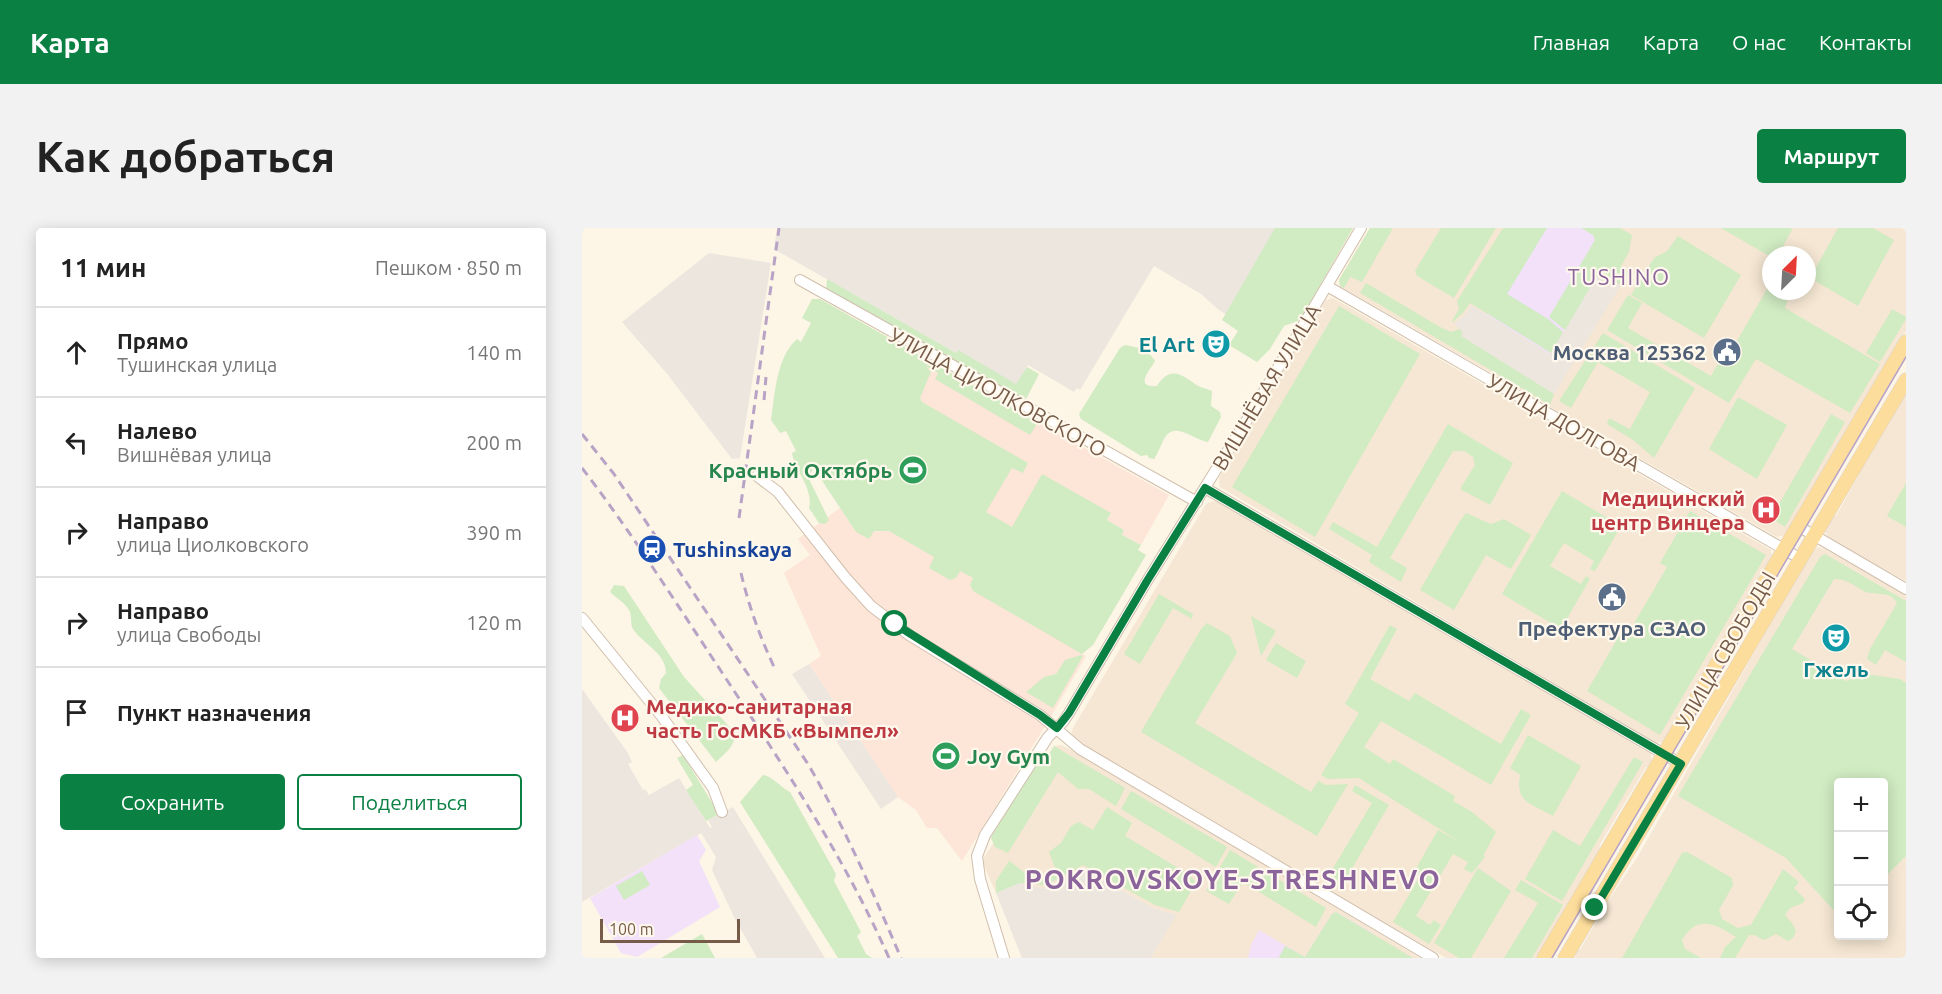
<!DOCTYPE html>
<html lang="ru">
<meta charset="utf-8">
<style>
:root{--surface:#fff;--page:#f2f2f2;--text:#222;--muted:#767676;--line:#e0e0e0;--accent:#0b8043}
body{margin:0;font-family:Ubuntu,sans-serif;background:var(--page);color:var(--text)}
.controls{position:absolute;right:18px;bottom:18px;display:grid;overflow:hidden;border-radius:6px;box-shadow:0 3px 15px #0003}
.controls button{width:54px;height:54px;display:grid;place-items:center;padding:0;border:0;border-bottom:2px solid var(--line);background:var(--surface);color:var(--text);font:30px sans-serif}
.compass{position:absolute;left:1180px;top:18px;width:54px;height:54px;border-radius:50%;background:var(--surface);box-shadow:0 3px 15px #0003;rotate:24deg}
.scale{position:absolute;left:18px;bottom:15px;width:140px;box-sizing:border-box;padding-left:6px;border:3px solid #775b49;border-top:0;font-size:16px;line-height:21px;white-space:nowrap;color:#775b49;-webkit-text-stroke:4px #fff8ec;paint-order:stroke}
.stop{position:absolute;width:18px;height:18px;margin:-14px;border:4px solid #0b8043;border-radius:50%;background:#fff}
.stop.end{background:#0b8043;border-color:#fff;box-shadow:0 2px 6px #0008}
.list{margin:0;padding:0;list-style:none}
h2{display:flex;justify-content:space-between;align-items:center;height:78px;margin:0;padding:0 24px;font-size:26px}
h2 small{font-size:20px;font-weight:400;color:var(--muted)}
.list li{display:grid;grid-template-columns:39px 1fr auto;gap:18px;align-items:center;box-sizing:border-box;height:90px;padding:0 24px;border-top:2px solid var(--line)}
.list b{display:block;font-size:22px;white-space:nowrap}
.list p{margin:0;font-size:20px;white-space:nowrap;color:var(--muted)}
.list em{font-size:20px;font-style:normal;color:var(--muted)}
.actions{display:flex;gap:12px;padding:18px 24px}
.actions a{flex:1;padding:14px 0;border:2px solid var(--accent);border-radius:6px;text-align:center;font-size:21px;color:var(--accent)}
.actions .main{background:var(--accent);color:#fff}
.icon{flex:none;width:33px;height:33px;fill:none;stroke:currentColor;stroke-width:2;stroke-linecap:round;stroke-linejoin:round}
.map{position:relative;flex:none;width:1324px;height:730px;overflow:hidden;border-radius:6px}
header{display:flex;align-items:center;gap:36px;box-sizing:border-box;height:84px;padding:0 30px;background:var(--accent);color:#fff}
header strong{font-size:28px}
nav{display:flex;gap:33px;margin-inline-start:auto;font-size:21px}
.intro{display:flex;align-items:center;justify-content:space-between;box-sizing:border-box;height:144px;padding:0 36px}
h1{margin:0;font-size:42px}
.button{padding:15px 27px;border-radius:6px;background:var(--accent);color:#fff;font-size:21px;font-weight:700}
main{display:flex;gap:36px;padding:0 36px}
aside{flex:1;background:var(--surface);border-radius:6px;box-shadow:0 3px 15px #0003}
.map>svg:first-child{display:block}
.residential{fill:#f5e7d3;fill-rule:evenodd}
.commercial{fill:#fde5d8}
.industrial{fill:#ede6df}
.education{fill:#f2e1f9}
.green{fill:#d1ebc3}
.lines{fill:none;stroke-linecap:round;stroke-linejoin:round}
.minor-casing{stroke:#d1bfad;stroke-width:12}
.major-casing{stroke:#dcd4d0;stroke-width:15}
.minor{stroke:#fff;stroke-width:10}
.major{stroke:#fddd9c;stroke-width:14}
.tram{stroke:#b8a3c7;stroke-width:1.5}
.rail{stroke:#b8a3c7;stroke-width:3;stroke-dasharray:9 6;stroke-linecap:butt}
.route{stroke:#0b8043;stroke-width:8}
.labels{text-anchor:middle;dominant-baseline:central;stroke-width:4.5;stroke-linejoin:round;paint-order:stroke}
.culture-label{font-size:21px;font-weight:bold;fill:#0d838f;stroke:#fff8ec;text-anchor:end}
.service-label{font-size:21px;font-weight:bold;fill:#4e5e75;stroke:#fff8ec;text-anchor:end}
.street-label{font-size:21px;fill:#775b49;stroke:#fff8ec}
.leisure-label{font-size:21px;font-weight:bold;fill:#27864d;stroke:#fff8ec;text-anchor:end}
.health-label{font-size:21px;font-weight:bold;fill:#be3a42;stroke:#fff8ec;text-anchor:end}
.transit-label{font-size:21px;font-weight:bold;fill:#164399;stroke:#fff8ec;text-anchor:start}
.neighbourhood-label{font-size:22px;letter-spacing:1.5px;fill:#8a649a;stroke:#fff8ec}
.district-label{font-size:27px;font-weight:bold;letter-spacing:1.5px;fill:#8a649a;stroke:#fff8ec}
</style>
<header>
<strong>Карта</strong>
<nav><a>Главная</a><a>Карта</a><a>О нас</a><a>Контакты</a></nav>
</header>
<div class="intro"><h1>Как добраться</h1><a class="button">Маршрут</a></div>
<main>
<aside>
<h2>11 мин<small>Пешком · 850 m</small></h2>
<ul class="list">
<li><svg class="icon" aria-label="ahead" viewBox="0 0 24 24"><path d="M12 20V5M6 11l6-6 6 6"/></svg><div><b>Прямо</b><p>Тушинская улица</p></div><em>140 m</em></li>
<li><svg class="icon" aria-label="left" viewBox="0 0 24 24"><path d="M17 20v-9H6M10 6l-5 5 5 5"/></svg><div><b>Налево</b><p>Вишнёвая улица</p></div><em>200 m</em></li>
<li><svg class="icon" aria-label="right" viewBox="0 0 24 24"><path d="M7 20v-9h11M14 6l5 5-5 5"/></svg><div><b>Направо</b><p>улица Циолковского</p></div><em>390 m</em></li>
<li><svg class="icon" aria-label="right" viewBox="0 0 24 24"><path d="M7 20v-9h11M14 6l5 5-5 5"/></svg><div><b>Направо</b><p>улица Свободы</p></div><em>120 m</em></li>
<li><svg class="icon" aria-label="arrive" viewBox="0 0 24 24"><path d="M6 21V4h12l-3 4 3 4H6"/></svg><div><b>Пункт назначения</b></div></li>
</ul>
<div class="actions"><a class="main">Сохранить</a><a>Поделиться</a></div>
</aside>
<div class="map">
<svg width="1324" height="730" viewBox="0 0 1324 730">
<rect width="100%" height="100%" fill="#fdf5e5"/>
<path class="residential" d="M788,0H1324V103L1204,307L1195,309L758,58L757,52ZM1189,27H1225V63H1189Z
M751,70L1189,322L1190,329L1081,514L1074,515L638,259L637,250L744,72Z
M1324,162V353L1247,311L1243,303L1251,288H1254L1277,247L1276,244L1285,234L1284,231Z
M631,273L637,274L1069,526L1070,534L1067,539H1064L1017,618L1019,620L954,730H864L501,517L489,507L491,500L624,276Z
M1236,319L1242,321L1324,366V730H993L994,727L992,725L994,720L998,722L1024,677L1022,675L1025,669L1028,670L1055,630L1231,322ZM1256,554H1302V708H1256Z
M479,517L495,525L838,730H569L593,687L571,680L500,640L464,661L438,655L414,665L400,633L472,518Z"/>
<path class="commercial" d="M341,136L401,168L456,194L587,267L559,317L540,307L542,302L525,292L529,286L429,300L404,284L324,168Z
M258,280L274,304L307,303L353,329L347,340L378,342L391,350L388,357L504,428L471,485L380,633L355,600H345L334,582L316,569L227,436L239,428L202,345L228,327L216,311Z"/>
<path class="industrial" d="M195,0H711L656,94L637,82L619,66L572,38L498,162L495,160L492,164L446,137L435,157L376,123L374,125L192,21Z
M127,25L189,35L158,230L150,231L86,147L40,94Z
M1018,43L1039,57L972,166L879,108L881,104L872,95L883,87L889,77L968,126Z
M227,436L316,569L299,581L210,446Z
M0,461L46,525L50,534L46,536L61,562L63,561L67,567L97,550L128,600L130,599L126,592L151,579L243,730H175L152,689L130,642L134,629L119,605L0,674Z
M500,640L571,680L594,687L569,730H440L414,665L438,655L464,661Z"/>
<path class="education" d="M921,0H1025L1018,43L968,126L904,86L908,79Z
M115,607L124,622L117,633L138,679L55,729L39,725L8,670Z
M754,684L792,706L784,730H666L669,717L677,702L723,729L750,686Z"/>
<path class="green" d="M693,0H771L718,92L702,98L688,121L675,134L647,117L656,103L640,92Z
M788,0H811L780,54L768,49L762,60L758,58L757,52Z
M859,0H914L872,70L835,48L833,43Z
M921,0H965L925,66L966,91L981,104L969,125L888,75L881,85L871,94L870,93L877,81L875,73Z
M999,0H1038L1050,7L1047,24L1039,38L1047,44L1039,57L1018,43L983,102L967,89L1013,12L1011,7Z
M1139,0H1211L1198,24L1203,27H1189V29Z
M1256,0H1291L1312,12L1276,78L1228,50Z
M1096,8L1159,47L1122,110L1049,67L1072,30L1085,23Z
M245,51L374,125L376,122L434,156L445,139L457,146L442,175L244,64Z
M1189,54V63H1209L1203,80L1298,136L1268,185L1174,131L1147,175L1025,102L1046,67L1060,75L1046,100L1129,148L1139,130L1144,132Z
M784,55L858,99L869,104L877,101L881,104L879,108L972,166L968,177L778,65Z
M230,71H238L456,194L448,207L353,151L356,145L344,138L349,144L338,170L340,174L446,235L441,245L430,240L404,284L430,299L460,246L529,285L525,292L542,302L540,307L559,317L556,322L564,327L511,417L500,426L391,363L388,357L391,350L378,343L374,350L368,352L347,340L352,329L307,303H292L287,311L274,304L231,239L227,251L247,292L243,296L237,295L227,280C232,261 213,243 210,225L214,223L204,203L198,205L189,192C193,166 194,130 215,111L219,114L229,95L220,90Z
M757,78L838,126L733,309L650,259Z
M1310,81L1324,89V91L1298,134L1284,125Z
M1021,105L1113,160L1072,230L1051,212L1025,196L1027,190L1048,201L1068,164L1016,134L989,180L977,173Z
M543,117C555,119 567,122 573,133C570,140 550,160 575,158C589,136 601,148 616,158C620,160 626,161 630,163L629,178L638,184L639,189L626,214C613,213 595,194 584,208C579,215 577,224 572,231L567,230L565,227L559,228L499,191L497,186L538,120Z
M1156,169L1205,197L1175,251L1127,221Z
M1249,186L1263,194L1203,299L1189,290Z
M866,196L931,235L908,277L878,261L893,237L891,229L882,223H871L808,330L825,340L819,354L787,334L790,327L747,301L751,294L795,319Z
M1324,255V299L1305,288Z
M980,263L1039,298L1013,343L1008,341L1012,333L982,315L968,338L999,356L1004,348L1008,351L979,401L920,366Z
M1108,283L1184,327L1078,507L1005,463L1037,408L1043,411L1085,339L1078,335Z
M884,285L909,296L922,291L949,307L929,341L904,327L872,382L838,362L876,296Z
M1243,326L1324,373V434L1303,422L1294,437L1285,431L1288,421L1315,375C1308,362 1295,368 1284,364C1273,359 1265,350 1252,351L1210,421L1264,453L1284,446L1318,451L1324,455V628L1302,650V554H1256V687L1204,630L1096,568L1238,329Z
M32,357L42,358L102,449L153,505C154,518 142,526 134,534L77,460L79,451L84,445C84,425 61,416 51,401C48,396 50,389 48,384C43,374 35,371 28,364Z
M577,366L611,386L610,391L591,380L558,436L542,426Z
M669,388L694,403L679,428Z
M625,395L648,408L655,425L613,495L729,564L736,553L744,557L766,556L735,608L559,504L619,401Z
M808,397L815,401L788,451L827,473L833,465L919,516L939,481L949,487L909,557L799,493L782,519L808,536L811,531L873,568L871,573L890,584L914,604L901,628L903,629L890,645L882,641L886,634L871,626L834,688L848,697L852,692L859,697L847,716L811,694L838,648L832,644L856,602L878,614L777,550L746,551L739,547L777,485L763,476Z
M694,415L724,433L715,450L684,432Z
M499,427L501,428L471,480L444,464L462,449L474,446L483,432Z
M946,507L999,538L971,588C950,576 933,575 938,547L928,540Z
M472,518L543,560L534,578L507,561H496L476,544L426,625L413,619L409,610L411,604L460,528H466Z
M101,527L137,586L124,593L104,562L111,557L95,530Z
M1052,529L1061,534L980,673L943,651L971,602L998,618Z
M181,547C192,549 198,559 208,564L254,646L252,653L279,704L275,708L284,726L290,730H256L158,574Z
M773,557L807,577L758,661L744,652L790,575L770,563Z
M549,563L645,619L634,639L539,581Z
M525,579L550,595L543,608L606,646L614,654L597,684L573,677L501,637L464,657L438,655L414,665V653L427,633L442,644L461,650L474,642L467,624L479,615L489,598L497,594L511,602Z
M648,622L744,680L734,699L661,654L647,676L624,663Z
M1105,624L1150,650L1151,657L1137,682L1140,691L1156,700L1169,697L1201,641L1217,654L1212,660L1223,671L1221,675L1208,680L1203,687L1210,695L1214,703L1211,710L1206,713L1194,706L1182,712L1172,707H1167L1153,730H1138L1143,719L1154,709C1134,696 1115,686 1100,712L1103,721L1119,730H1040L1100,625Z
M896,640L929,663L889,730H877L852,715Z
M60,643L68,657L42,672L34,658Z
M939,652L981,677L950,730H922L956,675L933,662Z
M754,684L831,730H698L697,729L703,718L723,729L750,686Z
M120,706L133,730H79Z"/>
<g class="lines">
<g class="minor-casing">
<path id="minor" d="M218,52L615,274
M745,58L1219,331
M175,248L196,264L263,349L289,378L327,407L458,487L498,521L851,730
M623,260L1099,536
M1216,298L1324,361
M0,390L78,486L131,560L140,584
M422,730L398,651L395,628L403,607L466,509L481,494L487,485L565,353L671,182L779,0"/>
</g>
<g class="major-casing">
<path id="major" d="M962,730L1324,114
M983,730L1324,152"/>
</g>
<use href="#minor" class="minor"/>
<use href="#major" class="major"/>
<path class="tram" d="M970,730L1324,129"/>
<path class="rail" d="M182,172L184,149
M0,206L32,246L226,536C262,598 291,664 319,730
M0,240C50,305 94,375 139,443C200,536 262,628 307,730
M157,290L197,0
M159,345C167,379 178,409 193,441"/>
</g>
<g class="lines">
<path class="route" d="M313,396L458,487L475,500L487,485L565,353L623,260L1099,536L1013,680"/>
</g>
<defs>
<g id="theatre-disc" transform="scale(1.5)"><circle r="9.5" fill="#0f9aa8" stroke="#fff8ec"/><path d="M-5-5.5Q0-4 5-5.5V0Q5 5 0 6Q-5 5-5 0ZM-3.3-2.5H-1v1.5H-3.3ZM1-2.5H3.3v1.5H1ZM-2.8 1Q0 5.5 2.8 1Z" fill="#fff"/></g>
<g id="civic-disc" transform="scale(1.5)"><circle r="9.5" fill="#5c6f8a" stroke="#fff8ec"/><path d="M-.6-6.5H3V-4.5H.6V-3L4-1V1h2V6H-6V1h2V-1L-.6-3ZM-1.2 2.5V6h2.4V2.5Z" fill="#fff"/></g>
<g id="stadium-disc" transform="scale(1.5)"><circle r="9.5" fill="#2e9e5b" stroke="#fff8ec"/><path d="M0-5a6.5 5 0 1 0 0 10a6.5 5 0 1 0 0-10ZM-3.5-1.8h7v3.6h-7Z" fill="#fff"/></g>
<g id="hospital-disc" transform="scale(1.5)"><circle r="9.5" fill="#e0444e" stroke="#fff8ec"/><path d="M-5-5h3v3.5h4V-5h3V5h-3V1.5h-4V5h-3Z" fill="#fff"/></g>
<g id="station-disc" transform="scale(1.5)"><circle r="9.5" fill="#1a4fb4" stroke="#fff8ec"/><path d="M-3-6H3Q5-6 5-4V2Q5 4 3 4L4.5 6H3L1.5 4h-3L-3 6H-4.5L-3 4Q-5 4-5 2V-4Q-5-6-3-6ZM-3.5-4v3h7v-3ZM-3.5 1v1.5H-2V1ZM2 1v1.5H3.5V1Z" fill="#fff"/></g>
</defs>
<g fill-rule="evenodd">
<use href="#theatre-disc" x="634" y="116"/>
<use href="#civic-disc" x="1145" y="124"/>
<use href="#stadium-disc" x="331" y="242"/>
<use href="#hospital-disc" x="1184" y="282"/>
<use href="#station-disc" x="70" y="321"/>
<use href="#civic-disc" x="1030" y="369"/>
<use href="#theatre-disc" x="1254" y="410"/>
<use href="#hospital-disc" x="43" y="490"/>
<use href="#stadium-disc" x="364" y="528"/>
</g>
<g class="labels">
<g class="culture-label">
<text x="613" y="116">El Art</text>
<text x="1254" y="441" text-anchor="middle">Гжель</text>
</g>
<g class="service-label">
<text x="1124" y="124">Москва 125362</text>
<text x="1030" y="400" text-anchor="middle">Префектура СЗАО</text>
</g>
<g class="street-label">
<text transform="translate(684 159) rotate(-59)">ВИШНЁВАЯ УЛИЦА</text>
<text transform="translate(416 164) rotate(29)">УЛИЦА ЦИОЛКОВСКОГО</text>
<text transform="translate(982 194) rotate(30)">УЛИЦА ДОЛГОВА</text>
<text transform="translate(1143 422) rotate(-60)">УЛИЦА СВОБОДЫ</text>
</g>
<g class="leisure-label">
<text x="310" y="242">Красный Октябрь</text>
<text x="385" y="528" text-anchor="start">Joy Gym</text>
</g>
<g class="health-label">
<text x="1163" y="270">Медицинский<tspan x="1163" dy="24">центр Винцера</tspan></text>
<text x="64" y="478" text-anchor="start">Медико-санитарная<tspan x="64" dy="24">часть ГосМКБ «Вымпел»</tspan></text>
</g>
<g class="transit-label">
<text x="91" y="321">Tushinskaya</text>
</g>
<g class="neighbourhood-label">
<text x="1037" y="48">TUSHINO</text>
</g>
<g class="district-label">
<text x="651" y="651">POKROVSKOYE-STRESHNEVO</text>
</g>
</g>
</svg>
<div class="controls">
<button>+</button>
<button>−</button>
<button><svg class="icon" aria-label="locate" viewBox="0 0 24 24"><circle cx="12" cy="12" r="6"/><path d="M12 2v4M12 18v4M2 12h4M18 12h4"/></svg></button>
</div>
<svg class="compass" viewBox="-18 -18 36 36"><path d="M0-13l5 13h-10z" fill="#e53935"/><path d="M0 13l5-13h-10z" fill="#767676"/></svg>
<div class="scale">100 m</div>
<div class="stop" style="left:313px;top:396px"></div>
<div class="stop end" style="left:1013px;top:680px"></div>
</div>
</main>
